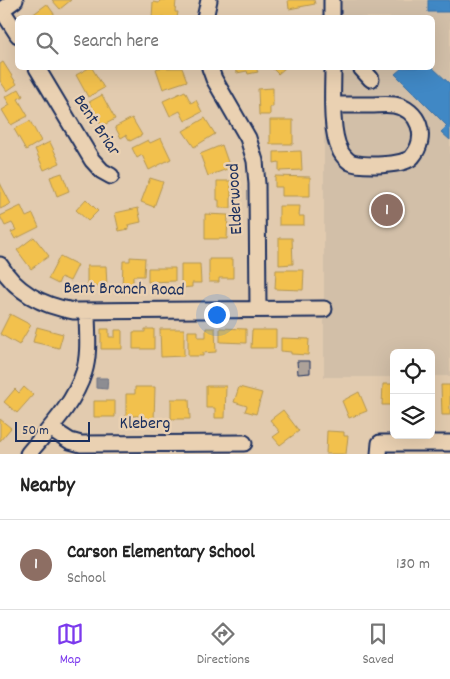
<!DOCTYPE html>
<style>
:root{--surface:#fff;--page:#f6f6f6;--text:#222;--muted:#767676;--line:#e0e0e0;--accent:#7c3aed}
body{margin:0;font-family:Dekko,sans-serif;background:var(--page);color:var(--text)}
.controls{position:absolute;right:15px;bottom:15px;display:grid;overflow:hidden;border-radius:8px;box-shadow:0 5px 20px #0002}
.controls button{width:45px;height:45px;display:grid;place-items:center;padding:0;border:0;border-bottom:1px solid var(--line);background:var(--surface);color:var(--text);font:25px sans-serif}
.scale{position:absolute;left:15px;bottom:12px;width:75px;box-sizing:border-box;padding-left:5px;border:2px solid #1b2f5e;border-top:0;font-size:14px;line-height:18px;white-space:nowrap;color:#1b2f5e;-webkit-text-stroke:4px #ead1b2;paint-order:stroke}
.you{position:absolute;left:216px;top:314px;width:18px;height:18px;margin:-12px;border:4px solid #fff;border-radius:50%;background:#1a73e8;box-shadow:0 0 0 8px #1a73e833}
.badge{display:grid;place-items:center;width:32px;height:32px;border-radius:50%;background:var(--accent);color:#fff;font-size:16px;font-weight:700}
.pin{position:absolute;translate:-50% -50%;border:2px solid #fff;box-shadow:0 1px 5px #0006}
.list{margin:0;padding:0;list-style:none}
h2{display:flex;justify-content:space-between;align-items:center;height:65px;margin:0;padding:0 20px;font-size:21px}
h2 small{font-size:16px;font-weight:400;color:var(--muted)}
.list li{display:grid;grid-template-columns:32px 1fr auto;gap:15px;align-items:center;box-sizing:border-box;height:90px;padding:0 20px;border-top:1px solid var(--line)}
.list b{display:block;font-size:19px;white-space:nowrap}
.list p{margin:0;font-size:16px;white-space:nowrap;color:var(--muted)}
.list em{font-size:16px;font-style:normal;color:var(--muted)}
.icon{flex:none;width:28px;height:28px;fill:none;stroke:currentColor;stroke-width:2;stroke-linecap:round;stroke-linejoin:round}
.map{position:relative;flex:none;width:450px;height:454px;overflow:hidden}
.search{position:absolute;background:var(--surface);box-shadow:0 5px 20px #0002;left:15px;right:15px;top:15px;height:55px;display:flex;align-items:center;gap:12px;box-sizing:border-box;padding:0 18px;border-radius:8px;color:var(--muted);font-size:19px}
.sheet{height:155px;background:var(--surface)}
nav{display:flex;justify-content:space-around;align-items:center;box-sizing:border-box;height:70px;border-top:1px solid var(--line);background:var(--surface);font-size:14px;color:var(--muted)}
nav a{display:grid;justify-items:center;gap:2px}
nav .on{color:var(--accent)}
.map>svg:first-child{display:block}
.built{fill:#d2bfa8}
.homes{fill:#f2c14e;stroke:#b29553}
.schools{fill:#3f88c5;stroke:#346da6}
.industry{fill:#8d8d92;stroke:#6b7182}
.building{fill:#ada299;stroke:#1b2f5e}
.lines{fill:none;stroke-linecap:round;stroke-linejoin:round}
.minor-casing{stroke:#1b2f5e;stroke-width:19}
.minor{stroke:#ead1b2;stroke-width:15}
.labels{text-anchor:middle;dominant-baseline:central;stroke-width:5;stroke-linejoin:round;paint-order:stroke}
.street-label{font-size:18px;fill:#1b2f5e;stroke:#ead1b2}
</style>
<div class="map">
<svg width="450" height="454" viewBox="0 0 450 454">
<rect width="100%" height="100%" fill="#e2cbaf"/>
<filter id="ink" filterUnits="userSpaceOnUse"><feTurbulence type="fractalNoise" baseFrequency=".02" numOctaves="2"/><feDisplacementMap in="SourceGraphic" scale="10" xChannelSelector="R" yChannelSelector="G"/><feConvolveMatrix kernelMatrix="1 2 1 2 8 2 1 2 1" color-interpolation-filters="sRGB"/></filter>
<g filter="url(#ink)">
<path class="built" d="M324,0H450V376H431V353H394V377H324V68H432V18L324,17Z"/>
<path class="homes" d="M52,0H71L60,9Z
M160,0H176L175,12H178L177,18H152L153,2L159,3Z
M288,0H314L315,4L289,9Z
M47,4L57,18H28Z
M3,62L17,84L7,91L0,81V64Z
M89,68H92L104,88L88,97L76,75Z
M159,68H182L187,81L163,89L156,69Z
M236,68H256L258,72L248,74L247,71L237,73Z
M272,68H285L278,74Z
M273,88V107H270V115H259L258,89Z
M19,89L23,96L18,99L28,116L11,125L2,110L10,105L5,97Z
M185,91L191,103L196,100L202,112L185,121L180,111L170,116L163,101Z
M102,95L115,119L102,126L89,102Z
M132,118L142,135L130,141L126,135L121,138L115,127Z
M205,118L215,134L194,147L183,131Z
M270,120H293V144H270Z
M30,121L41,141L26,150L14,129Z
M161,138L171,159L149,170L142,155L137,158L132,148L148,140L150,143Z
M50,142L60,163L44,170L35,149Z
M222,145L230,168L208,176L200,154Z
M301,151L302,170L279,171V162L274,163V152Z
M62,173L69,191L57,196L50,177Z
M275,176L310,177V196H282V187H275Z
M150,178L163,182L154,207L141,202Z
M217,181H231V208H219V200H217Z
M0,183L11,204L0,209Z
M86,199L98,211L88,221L76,210Z
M21,206L26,217L33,214L39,227L15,239L11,232L16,230L12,223L5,226L0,216Z
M279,206H300L299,216H304V225H279Z
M138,208L141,222L128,225L129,229L119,231L115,213Z
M205,214L228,215L227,239H205Z
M34,237L49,256L31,269L17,250Z
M279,238H292L293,264L279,265Z
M60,256L78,265L70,281L61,277L58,284L48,279Z
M130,257L145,258L144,276H133V288H122L123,261H130Z
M209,259H233V278H219V282H209Z
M181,264H200L201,283H192V287L181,288Z
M87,266H106L107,286L87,287Z
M148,268H175V281L148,282Z
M276,270H304L303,290L275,289Z
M10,314L31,325L19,345L0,334Z
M37,327L63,334L59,348L33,342Z
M206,328H215L216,352L203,353V356H188V331H198V337H206Z
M220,328L246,329V343L220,342Z
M101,329H109V337H115V330H122V349H101Z
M145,329H154V349H133V332H145Z
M160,329H184V356L161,357Z
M252,330H276V348H251Z
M281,338L309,339L308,355L291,354V352L281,351Z
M383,384H394V415H391V405H382Z
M441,385H450V415H442Z
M206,386H226L225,418H215V408H206Z
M24,387L33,395L17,413L4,402L15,389L19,393Z
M135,387H155L154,422H144V416H126V394H135Z
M239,387L262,393L256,414L245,411L247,406L234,402Z
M359,392L367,411L349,418L342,401Z
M171,399H189L190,419H171Z
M94,401H115V417H94Z
M283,410L299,431L280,445L273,437L280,432L270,420Z
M0,419L11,428L0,441Z
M327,431L344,432V436H348L346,454H326Z"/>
<path class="schools" d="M428,0H450V12H428Z
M432,67L450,84V140L441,132L447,126L395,74L402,68Z"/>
<path class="industry" d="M96,378H108L107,389L96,388Z"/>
<path class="building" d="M297,361H310V373L298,374Z"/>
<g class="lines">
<g class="minor-casing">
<path id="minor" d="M332,0V18
M2,10L18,35
M0,11L15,0
M205,18L209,0
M37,68L92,160L102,171L111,176
M210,68L214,79L248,138L255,161L257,184L258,309
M333,68C333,90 330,131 340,150C341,154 347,160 350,162C360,167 405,166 412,157C429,137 419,109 394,105C386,104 378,105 371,105C358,105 345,105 333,105
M361,68L371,79
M0,265C16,292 43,306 74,311L324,309
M50,428L70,441L81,444L244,443
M28,454C49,429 74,404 84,372C90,353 87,330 87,311
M379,454L380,443H450"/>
</g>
<use href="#minor" class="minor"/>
</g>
</g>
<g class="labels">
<g class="street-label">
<text transform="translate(96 126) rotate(56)">Bent Briar</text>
<text transform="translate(236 199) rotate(-93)">Elderwood</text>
<text transform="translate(124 290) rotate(1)">Bent Branch Road</text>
<text x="145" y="424">Kleberg</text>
</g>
</g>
</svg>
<div class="controls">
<button><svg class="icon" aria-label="locate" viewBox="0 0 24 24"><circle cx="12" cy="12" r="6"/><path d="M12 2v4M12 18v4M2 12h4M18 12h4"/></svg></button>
<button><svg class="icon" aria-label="layers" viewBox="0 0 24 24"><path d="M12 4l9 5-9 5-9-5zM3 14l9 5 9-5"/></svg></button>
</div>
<div class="scale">50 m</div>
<div class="you"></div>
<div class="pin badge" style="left:387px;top:210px;background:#8d6e63">1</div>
<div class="search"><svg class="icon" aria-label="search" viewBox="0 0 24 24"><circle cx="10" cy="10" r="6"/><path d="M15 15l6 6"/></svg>Search here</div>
</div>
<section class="sheet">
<h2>Nearby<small></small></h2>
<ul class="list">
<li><span class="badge" style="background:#8d6e63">1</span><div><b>Carson Elementary School</b><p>School</p></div><em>130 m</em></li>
</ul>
</section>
<nav>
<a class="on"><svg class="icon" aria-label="map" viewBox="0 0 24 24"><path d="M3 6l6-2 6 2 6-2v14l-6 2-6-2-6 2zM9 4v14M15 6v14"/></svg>Map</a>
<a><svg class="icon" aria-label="directions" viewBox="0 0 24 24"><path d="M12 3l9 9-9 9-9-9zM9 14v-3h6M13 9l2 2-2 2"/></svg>Directions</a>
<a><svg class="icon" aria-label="saved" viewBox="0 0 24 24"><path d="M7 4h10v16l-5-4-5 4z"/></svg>Saved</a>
</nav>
